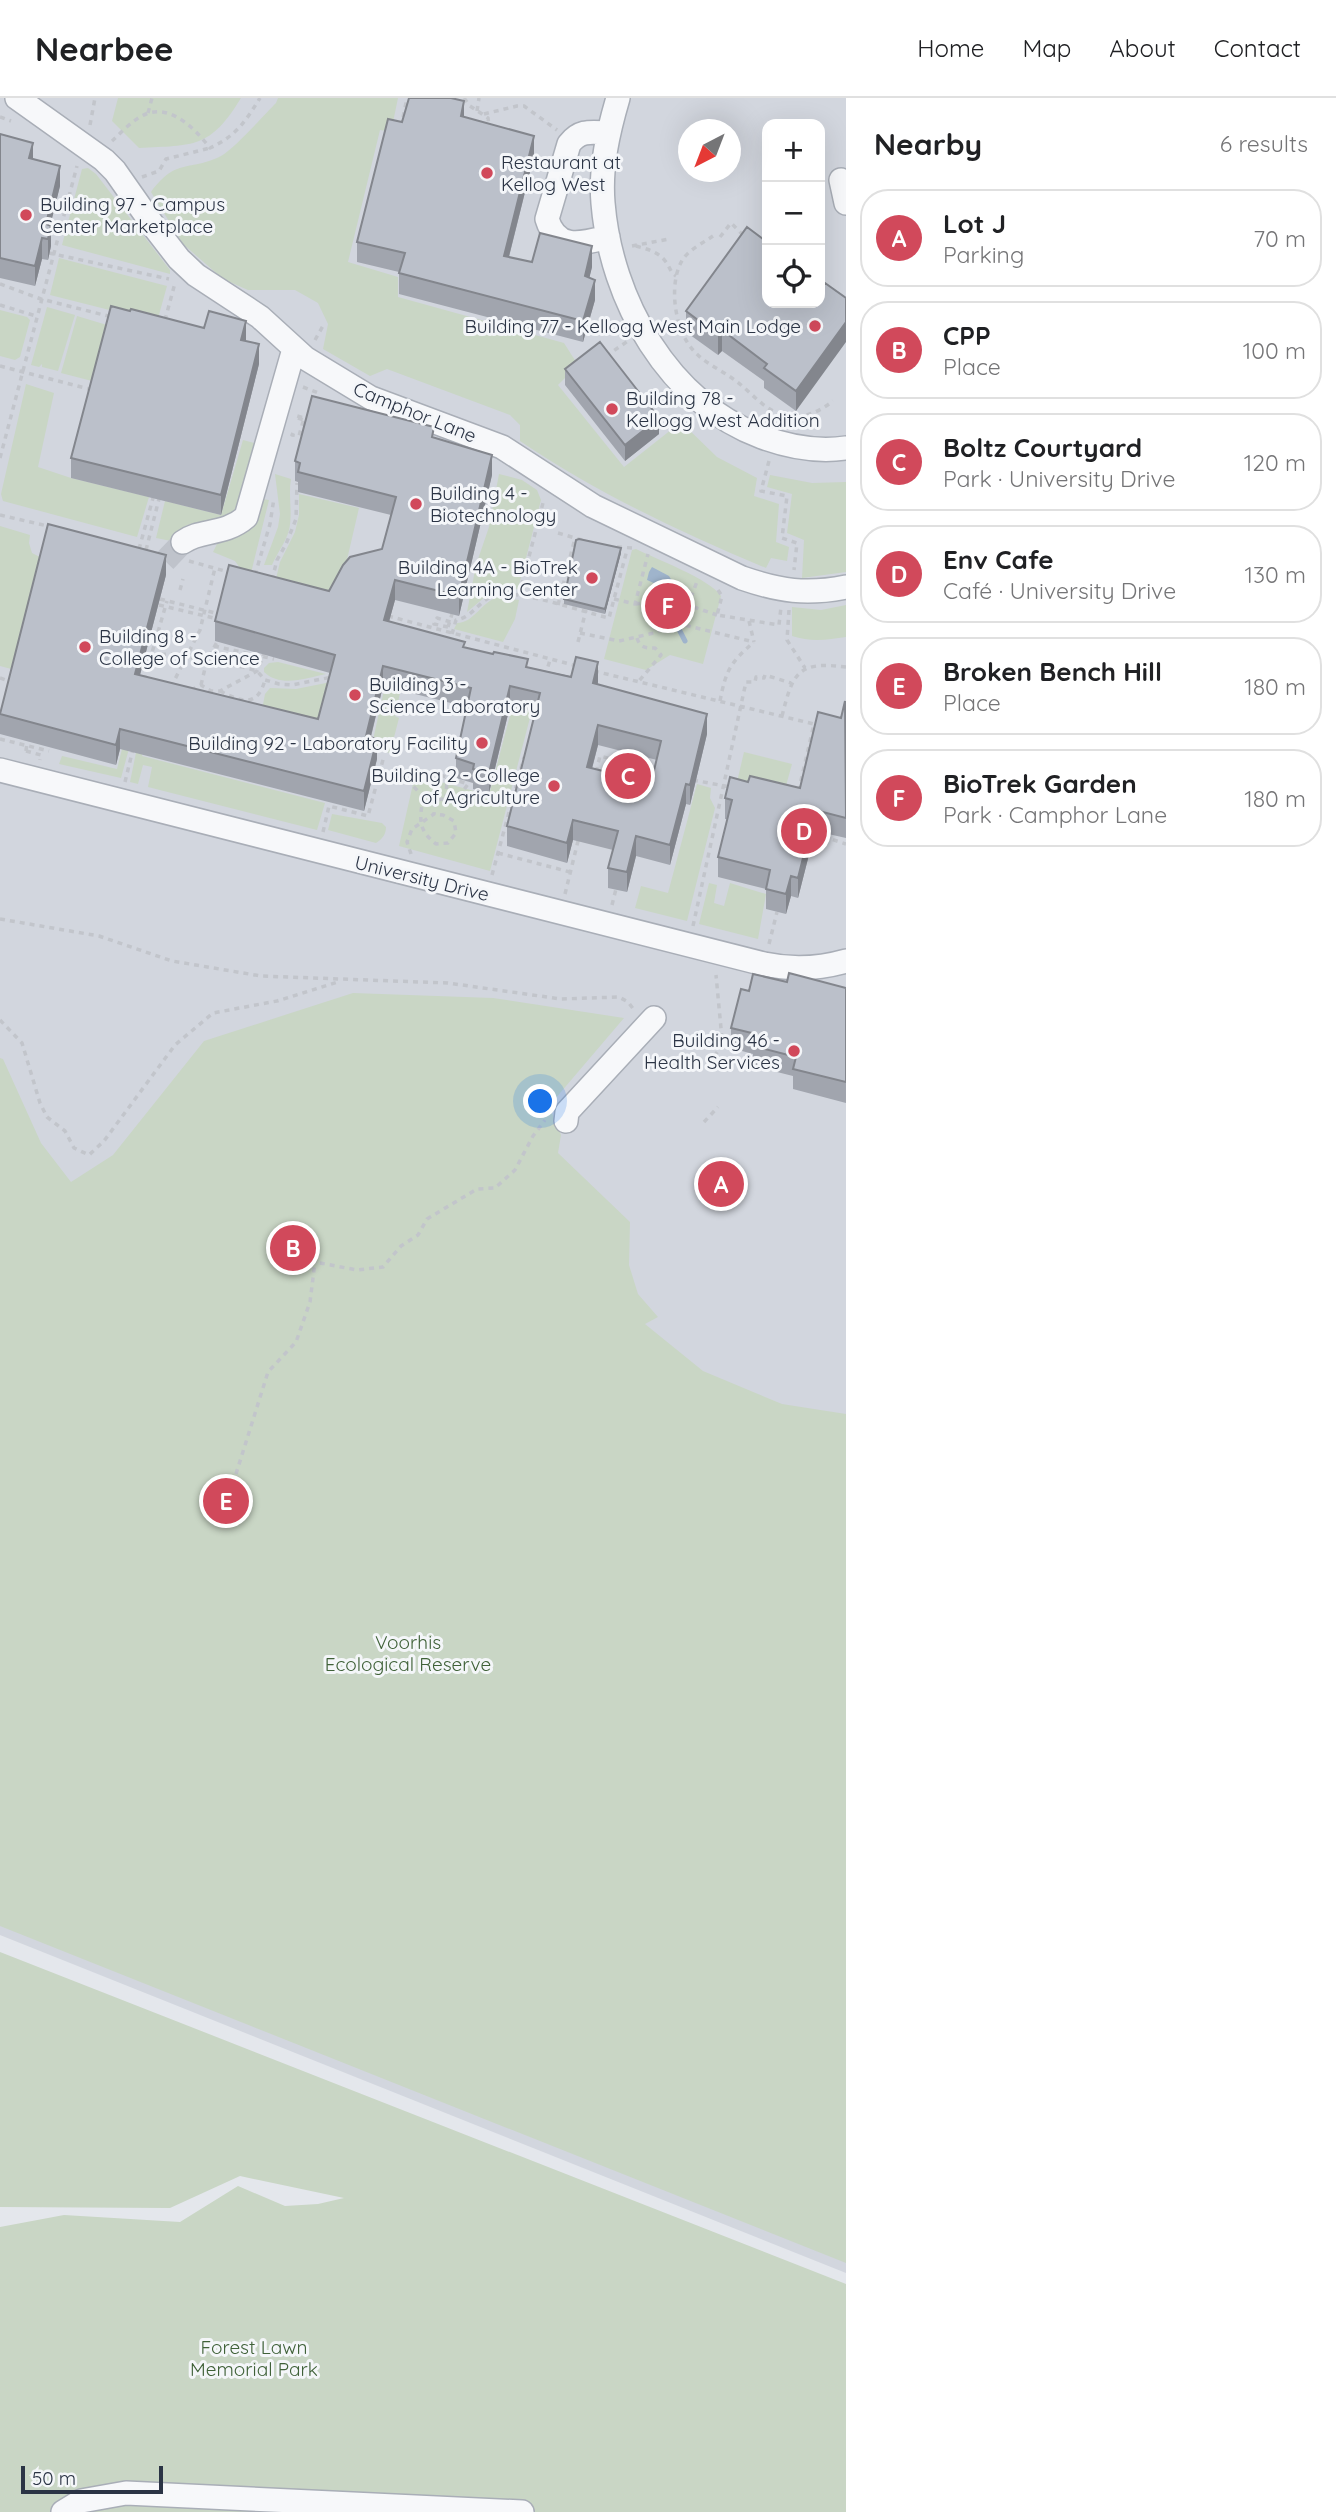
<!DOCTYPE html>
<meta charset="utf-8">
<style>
:root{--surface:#fff;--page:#f2f2f2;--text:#202124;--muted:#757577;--line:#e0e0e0;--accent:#d1495b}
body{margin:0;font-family:Quicksand,sans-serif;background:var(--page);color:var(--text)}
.controls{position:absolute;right:21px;top:21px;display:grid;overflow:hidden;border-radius:14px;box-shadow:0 7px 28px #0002}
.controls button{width:63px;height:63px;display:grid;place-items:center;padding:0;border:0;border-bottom:2px solid var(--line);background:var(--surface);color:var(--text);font:35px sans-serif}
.compass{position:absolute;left:678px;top:21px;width:63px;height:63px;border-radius:50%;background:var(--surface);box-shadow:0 7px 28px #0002;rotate:222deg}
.scale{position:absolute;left:21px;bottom:18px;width:142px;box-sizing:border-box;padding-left:7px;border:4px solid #2b3445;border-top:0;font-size:19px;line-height:24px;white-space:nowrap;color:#2b3445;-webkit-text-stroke:5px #f4f6f9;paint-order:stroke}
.you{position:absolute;left:541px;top:1004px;width:24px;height:24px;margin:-18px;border:5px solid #fff;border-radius:50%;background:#1a73e8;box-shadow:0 0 0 10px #1a73e833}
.badge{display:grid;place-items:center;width:46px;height:46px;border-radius:50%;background:var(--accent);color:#fff;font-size:23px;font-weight:700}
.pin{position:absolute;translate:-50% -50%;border:4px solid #fff;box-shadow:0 2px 7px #0006}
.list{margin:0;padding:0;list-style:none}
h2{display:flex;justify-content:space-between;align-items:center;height:91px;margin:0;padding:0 28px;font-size:30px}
h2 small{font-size:23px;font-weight:400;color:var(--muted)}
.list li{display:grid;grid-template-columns:46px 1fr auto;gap:21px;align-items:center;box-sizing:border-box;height:98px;margin:0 14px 14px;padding:0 14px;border:2px solid var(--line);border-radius:28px}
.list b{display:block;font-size:26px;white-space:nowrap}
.list p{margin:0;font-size:23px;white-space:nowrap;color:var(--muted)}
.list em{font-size:23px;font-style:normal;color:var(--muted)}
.icon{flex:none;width:38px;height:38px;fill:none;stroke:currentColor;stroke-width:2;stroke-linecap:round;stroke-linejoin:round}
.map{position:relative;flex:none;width:846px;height:2414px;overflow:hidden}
header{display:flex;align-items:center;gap:42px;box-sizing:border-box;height:98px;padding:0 35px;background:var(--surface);border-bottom:2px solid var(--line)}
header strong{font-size:33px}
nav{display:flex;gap:38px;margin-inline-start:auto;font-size:24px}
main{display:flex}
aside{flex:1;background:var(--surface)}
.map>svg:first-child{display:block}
.built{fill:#d2d6de;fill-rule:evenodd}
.green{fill:#c9d6c5}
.water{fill:#9fb4cc}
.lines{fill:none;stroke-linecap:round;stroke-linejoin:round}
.stream{stroke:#9fb4cc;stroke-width:5}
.minor-tunnel{stroke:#bfc3cb;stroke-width:23;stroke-dasharray:23 11;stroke-linecap:butt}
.minor-casing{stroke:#a9aeb7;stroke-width:26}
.path{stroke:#c2c5cb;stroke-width:3.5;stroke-dasharray:5 5;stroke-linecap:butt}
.minor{stroke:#f7f8fa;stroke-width:23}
.path-bridge{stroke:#c2c5cb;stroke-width:3.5;stroke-dasharray:5 5;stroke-linecap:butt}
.wall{fill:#a1a5ae;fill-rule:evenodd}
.shaded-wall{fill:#83868d}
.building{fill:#bbc0ca;stroke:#83868d;stroke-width:2;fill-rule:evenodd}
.poi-dot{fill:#d1495b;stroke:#f4f6f9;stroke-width:2.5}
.labels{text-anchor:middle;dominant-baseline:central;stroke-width:6;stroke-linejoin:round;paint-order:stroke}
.poi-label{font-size:19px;fill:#2b3445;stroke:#f4f6f9;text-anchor:start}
.street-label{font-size:19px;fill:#2b3445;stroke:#f4f6f9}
.park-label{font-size:19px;fill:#3f6138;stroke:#f4f6f9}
</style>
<header>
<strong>Nearbee</strong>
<nav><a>Home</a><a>Map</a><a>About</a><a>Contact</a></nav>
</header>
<main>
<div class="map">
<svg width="846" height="2414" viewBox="0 0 846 2414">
<rect width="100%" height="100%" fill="#e4e7ec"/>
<path class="built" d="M0,0H846V2175L0,1837ZM767,26H820V205H767ZM688,32H730V74H688Z"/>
<path class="green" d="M118,0H241C210,51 194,47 139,50L112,23Z
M278,0H398L391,34L380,32L348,164L398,179V199L564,245L578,267L558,287L624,369L681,324L717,359L757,380L754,398L779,406L776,444L789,449L787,463L771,460L766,470C680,434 597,395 520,343V327L510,317L387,271L370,278L323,251L328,226L318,205L295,192H248L223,181L183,146L151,94C177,59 189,74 221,58C234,51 264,17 276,5Z
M88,70L96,76L170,172V176L62,147L82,71Z
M59,160L167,188L157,224L50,197Z
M47,209L75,217L58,273L42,269V266L39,269L31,267Z
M0,212L27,219L30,222L20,259L15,262L0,258Z
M77,218L107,227L92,283L61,275Z
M26,286L54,295L38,369L71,380L149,399L137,439L3,403L1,396Z
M243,342L258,346L240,410L225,421L187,427L171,443L156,440L165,403L221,417Z
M275,376L291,381C288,398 293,415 289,432C286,444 277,455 272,467H264L278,429L280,416Z
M499,376L522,382L537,392L541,402L518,491L491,494L467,514L476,467L489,429Z
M770,377L812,385L846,384V474L802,480L804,442L787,435L792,396L767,389Z
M299,396L359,410L343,479L329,499L275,485L280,464L295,434L299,417Z
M262,401L269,402L251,475L240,470L235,463L213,454L217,446L240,435Z
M0,428L30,437L29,445L32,455L44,461L15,572L0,568Z
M636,451C656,461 710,481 721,498L703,566L670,557L646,572L604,561L632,452Z
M498,499L519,502L515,521L503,544L454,531L457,525C474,525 481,504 498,499Z
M846,507V539C827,542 810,544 792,538V509L821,512Z
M278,564L326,576C306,580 281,590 264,574V570L269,565Z
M331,584L317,637L260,622L265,596L270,590L296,591Z
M384,592L400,595L395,618L399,620L390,655L371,651Z
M512,610L532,612L490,773L399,748L415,677L489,697Z
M126,635L133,636L121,680L59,666L62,658L117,671Z
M139,640L145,641L142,658L325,705L317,732L148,689L152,669L143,667L138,686L130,684Z
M744,654L792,666L784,695L737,684Z
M697,686L711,690L710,700L715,710L687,823L635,810L641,788L668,795Z
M332,716L382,725L386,729C386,737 382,741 376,745L328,732Z
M709,785L717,787L714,805L724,808L730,785L766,796L758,841L699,826Z
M353,895L493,900L624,920L549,1008L561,1037L558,1055L630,1124L629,1167L638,1196L658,1219L645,1226L703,1273L782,1306L846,1316V2165L0,1828V960L3,961L41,1045L71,1084L113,1057L204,943Z
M0,1854L846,2186V2414H0V2129L64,2117L180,2124L238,2088L285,2108L318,2106L344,2100L240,2078L170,2110L0,2109Z"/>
<path class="water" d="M652,469L669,478L679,494L665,500L658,487L647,482L649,474Z"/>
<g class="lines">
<path class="stream" d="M665,500L666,506L685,543"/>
<path class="minor-tunnel" d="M165,463L183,444"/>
<g class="minor-casing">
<path id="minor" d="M17,0L104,62L115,73L155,130L179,161L196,177L260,219L305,260L371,300L502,349L593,408L742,480C780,493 806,497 846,489
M618,0C608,34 600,69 603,105C611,202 668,304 762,339C789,349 818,354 846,350
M607,35C590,34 580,32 569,46L547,121C557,154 583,145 608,139
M841,82L846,105
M183,444C200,431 224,438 246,419L294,251
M0,672L764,866C792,872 818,871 846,863
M566,1023L567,1014L654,920
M63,2414L81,2403L126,2395L522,2414"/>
</g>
<path class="path" d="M464,0L470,8L488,20L489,28
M477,13L479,0
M148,15L152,0
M484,16L517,8H524L557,32
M0,19L11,23
M90,27L95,0
M401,29L407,0
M112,43C122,34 133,21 146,16C172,6 196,32 210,50C236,38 245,24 260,0
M142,79L159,73L166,61L210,50
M713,138C703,145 690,151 683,161C668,184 674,231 693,252C705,266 722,272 736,283C751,294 765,313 784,317C802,322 819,314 833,303
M720,139L731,125L744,138
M632,148L669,141
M636,148C647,151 659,154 666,164C670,169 670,174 676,178
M49,155L169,181
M0,186L41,201L112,219
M0,207L36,218
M165,222L175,185
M315,242L324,226
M606,258L628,243
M0,268L93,292
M303,289L321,296
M293,335L292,337L299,338L304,320L294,317
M0,360L77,68
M769,363L761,393L787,398L782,440L797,445L794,472
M0,417L52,429
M558,435L582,442
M617,449L633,450
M139,451L153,400
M146,452L159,401
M189,463L232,475
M255,477L270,426L274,400
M272,482L277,462L286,446L296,421L297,385
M180,492L183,481
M718,492L722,498L717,517L779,527L781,509
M519,497L544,401
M160,501L219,516
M614,501L635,506L648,456
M635,506L673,502L717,517
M558,507L575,440
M789,512L787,542L805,570
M388,518L577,568
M749,523L754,544
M676,525L688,507L698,481
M448,529L434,526L437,520L454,525
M580,535L619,543L654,535L676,525L754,544
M452,536L456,522C474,519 478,502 496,497C519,491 583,514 609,520L627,452
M637,540C640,550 646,550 655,550L661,557L639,583
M214,548L274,561
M151,557L172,556L243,569L257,573L265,582L279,586L292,587L332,579
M594,573L814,626L799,691
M545,578L550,562
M0,580L11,584
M144,582L167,503
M201,587L207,562L217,544
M171,589L200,532L215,470
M191,592L201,587L211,593H220L257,573L264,556
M220,593C242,604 257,610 265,582
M720,603C726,572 730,565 754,544
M782,618C793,574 798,563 846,569
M0,641L49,653
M26,653L41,657L40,662
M596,674L600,658L658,673
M407,681C429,706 426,702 458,700L468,686L437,676
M693,682L730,689
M125,684L133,651
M423,699C420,721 417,731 436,746L448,745L456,735L454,723L443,717L434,716
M446,701L447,680
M816,732L822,738L846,746
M323,734L329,708L368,718L384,658
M498,755L570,774
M411,756L407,744L412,731L434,716L435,704
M492,777L524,659
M565,796L579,739
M612,807L617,787
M0,821L99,838L172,863L261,878L448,885L561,901L619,899L628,904L635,913
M693,828L746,584H755L756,579L764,580L765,577L791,585
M769,846L777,814
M0,922L22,945L40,1005L47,1019L65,1033L74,1050L89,1057L104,1043L175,947L213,915L277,903L338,884
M708,966L719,952L722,941L716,877
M704,1024L718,1009
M290,1166L315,1164L357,1172L383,1169L401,1148L418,1137L427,1121L477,1091L495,1090L515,1072L533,1038L545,1022
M230,1395L268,1274L296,1244L310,1204L315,1164"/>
<use href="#minor" class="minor"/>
<path class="path-bridge" d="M298,320L309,324
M159,507L218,521
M448,529L452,516
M578,544L586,512
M26,653L27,644"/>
</g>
<path class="wall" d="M464,19L534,58L509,159L532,164L592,169L589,180L595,202L583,244L399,196V174L357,164V144L402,24Z
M0,36L33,61L60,88L50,127L51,148L48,162L42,161L35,188L0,180Z
M767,205H820L796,313L764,290V283L722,253L718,257L686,234V213Z
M246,243L259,266L221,417L71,380V360Z
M565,271L659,336L625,363L565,287Z
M434,340L492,377L459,518L395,502L389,523L465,549L528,569L598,584V587L707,636L690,707L686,706L670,767L636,758L627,794L608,790V770L613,752L573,742L567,765L507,748V728L535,614L510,608L489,695L473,691V685L456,680V660L467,609L383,588L371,639L377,661L364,713L120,651L116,667L0,636V616L166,477L140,577L318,621L330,575L215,543V523L329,493L382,451L391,417L298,394V384L295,383V363ZM598,647L657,662L651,685L592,671Z
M621,455L605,516L564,506V501Z
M846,603V740L815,733L798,800L791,798L786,816L766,811V791L718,779V759L727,721H725V700L748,684L800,690L841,620Z
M787,884L846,890V1005L793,991V978L753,968V956L731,950V930L749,893Z"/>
<path class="shaded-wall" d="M464,3V24L461,18Z
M534,38V58L504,178V158Z
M33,45V65L29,60Z
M60,68V88L47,141L46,126Z
M51,128V148L48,162V141Z
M42,140V161L35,188V168Z
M592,148V169L585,198V178Z
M595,182V202L583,244V223Z
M246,223V243L241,242Z
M846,224V244L796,313V293Z
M722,232V253L718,257V237Z
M259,246V266L221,417V397Z
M659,320V336L625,363V347Z
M492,357V377L459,518V498Z
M621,450V455L605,516V511Z
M166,457V477L135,596V576Z
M395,482V502L384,542V522Z
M598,564V584L593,606V585Z
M383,568V588L366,658V638Z
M510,588V608L489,695V675Z
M707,616V636L690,707V687Z
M598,627V647L587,689V669Z
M120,631V651L116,667V647Z
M377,641V661L364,713V693Z
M686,686V706L670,767V747Z
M815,712V733L798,800V780Z
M573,722V742L567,765V745Z
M636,738V758L627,794V774Z
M791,778V798L786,816V796Z"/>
<path class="building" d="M409,0H451L464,3L461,18L534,38L504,158L532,164L540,135L592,148L585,178L595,182L583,223L399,175L405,155L357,144L388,21L402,24Z
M0,36L33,45L29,60L60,68L46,126L51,128L48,141L42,140L35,168L0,160Z
M747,129L767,144V205H820V188L821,189L825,185L846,200V224L796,293L764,270L767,266L722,232L718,237L686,213Z
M111,208L130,213L131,211L204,230L209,213L246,223L241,242L259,246L221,397L71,360Z
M600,244L659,320L625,347L565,271Z
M312,298L434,329L432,339L492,357L459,498L395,482L384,522L465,544L463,549L493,556L494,554L528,561L526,569L571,579L576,559L598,564L593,585L707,616L690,687L686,686L670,747L636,738L627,774L608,770L618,733L573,722L567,745L507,728L540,595L510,588L489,675L473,671L474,666L456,660L471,590L383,568L366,638L377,641L364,693L120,631L116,647L0,616L48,426L166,457L135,576L318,621L335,557L215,523L229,467L329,493L343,467L350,459L382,451L396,399L298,374L300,365L295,363ZM598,627L661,643L651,685L587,669Z
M579,441L621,450L605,511L564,501L576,442Z
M845,603L846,720L815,712L798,780L791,778L786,796L766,791L770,772L718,759L732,702L725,700L730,679L748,684L750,678L800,690L818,614L841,620Z
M789,875L846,890V984L793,971L796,959L753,948L756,936L731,930L741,891L749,893L753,876L787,884Z"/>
<g class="poi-dot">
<circle cx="487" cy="75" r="7"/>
<circle cx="26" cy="117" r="7"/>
<circle cx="815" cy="228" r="7"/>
<circle cx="612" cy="311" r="7"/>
<circle cx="416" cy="406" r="7"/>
<circle cx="592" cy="480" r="7"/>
<circle cx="85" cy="549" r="7"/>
<circle cx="355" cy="597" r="7"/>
<circle cx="482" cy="645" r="7"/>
<circle cx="554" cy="688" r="7"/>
<circle cx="794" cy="953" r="7"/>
</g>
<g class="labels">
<g class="poi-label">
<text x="501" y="64">Restaurant at<tspan x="501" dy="22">Kellog West</tspan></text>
<text x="40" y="106">Building 97 - Campus<tspan x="40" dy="22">Center Marketplace</tspan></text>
<text x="801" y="228" text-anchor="end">Building 77 - Kellogg West Main Lodge</text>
<text x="626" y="300">Building 78 -<tspan x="626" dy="22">Kellogg West Addition</tspan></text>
<text x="430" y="395">Building 4 -<tspan x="430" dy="22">Biotechnology</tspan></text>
<text x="578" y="469" text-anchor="end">Building 4A - BioTrek<tspan x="578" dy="22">Learning Center</tspan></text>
<text x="99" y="538">Building 8 -<tspan x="99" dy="22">College of Science</tspan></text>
<text x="369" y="586">Building 3 -<tspan x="369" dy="22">Science Laboratory</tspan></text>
<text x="468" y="645" text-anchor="end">Building 92 - Laboratory Facility</text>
<text x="540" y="677" text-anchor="end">Building 2 - College<tspan x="540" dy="22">of Agriculture</tspan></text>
<text x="780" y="942" text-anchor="end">Building 46 -<tspan x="780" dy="22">Health Services</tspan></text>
</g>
<g class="street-label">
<text transform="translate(415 314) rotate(22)">Camphor Lane</text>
<text transform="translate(422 780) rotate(14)">University Drive</text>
</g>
<g class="park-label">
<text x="408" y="1544">Voorhis<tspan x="408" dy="22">Ecological Reserve</tspan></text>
<text x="254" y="2249">Forest Lawn<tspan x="254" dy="22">Memorial Park</tspan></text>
</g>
</g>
</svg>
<div class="controls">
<button>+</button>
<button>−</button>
<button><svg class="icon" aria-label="locate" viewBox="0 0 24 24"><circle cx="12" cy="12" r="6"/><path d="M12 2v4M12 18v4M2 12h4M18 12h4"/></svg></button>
</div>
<svg class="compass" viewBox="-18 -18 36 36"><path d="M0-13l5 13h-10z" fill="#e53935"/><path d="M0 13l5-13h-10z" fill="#757577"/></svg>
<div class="scale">50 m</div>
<div class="you"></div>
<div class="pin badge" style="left:721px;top:1086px">A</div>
<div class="pin badge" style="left:293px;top:1150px">B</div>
<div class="pin badge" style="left:628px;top:678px">C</div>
<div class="pin badge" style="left:804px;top:733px">D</div>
<div class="pin badge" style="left:226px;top:1403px">E</div>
<div class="pin badge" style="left:668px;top:508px">F</div>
</div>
<aside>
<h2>Nearby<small>6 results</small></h2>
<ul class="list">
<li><span class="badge">A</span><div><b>Lot J</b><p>Parking</p></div><em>70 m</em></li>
<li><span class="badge">B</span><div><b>CPP</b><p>Place</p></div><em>100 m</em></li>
<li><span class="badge">C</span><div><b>Boltz Courtyard</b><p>Park · University Drive</p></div><em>120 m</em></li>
<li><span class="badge">D</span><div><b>Env Cafe</b><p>Café · University Drive</p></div><em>130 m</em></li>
<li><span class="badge">E</span><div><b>Broken Bench Hill</b><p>Place</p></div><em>180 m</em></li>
<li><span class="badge">F</span><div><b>BioTrek Garden</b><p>Park · Camphor Lane</p></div><em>180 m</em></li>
</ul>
</aside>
</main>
